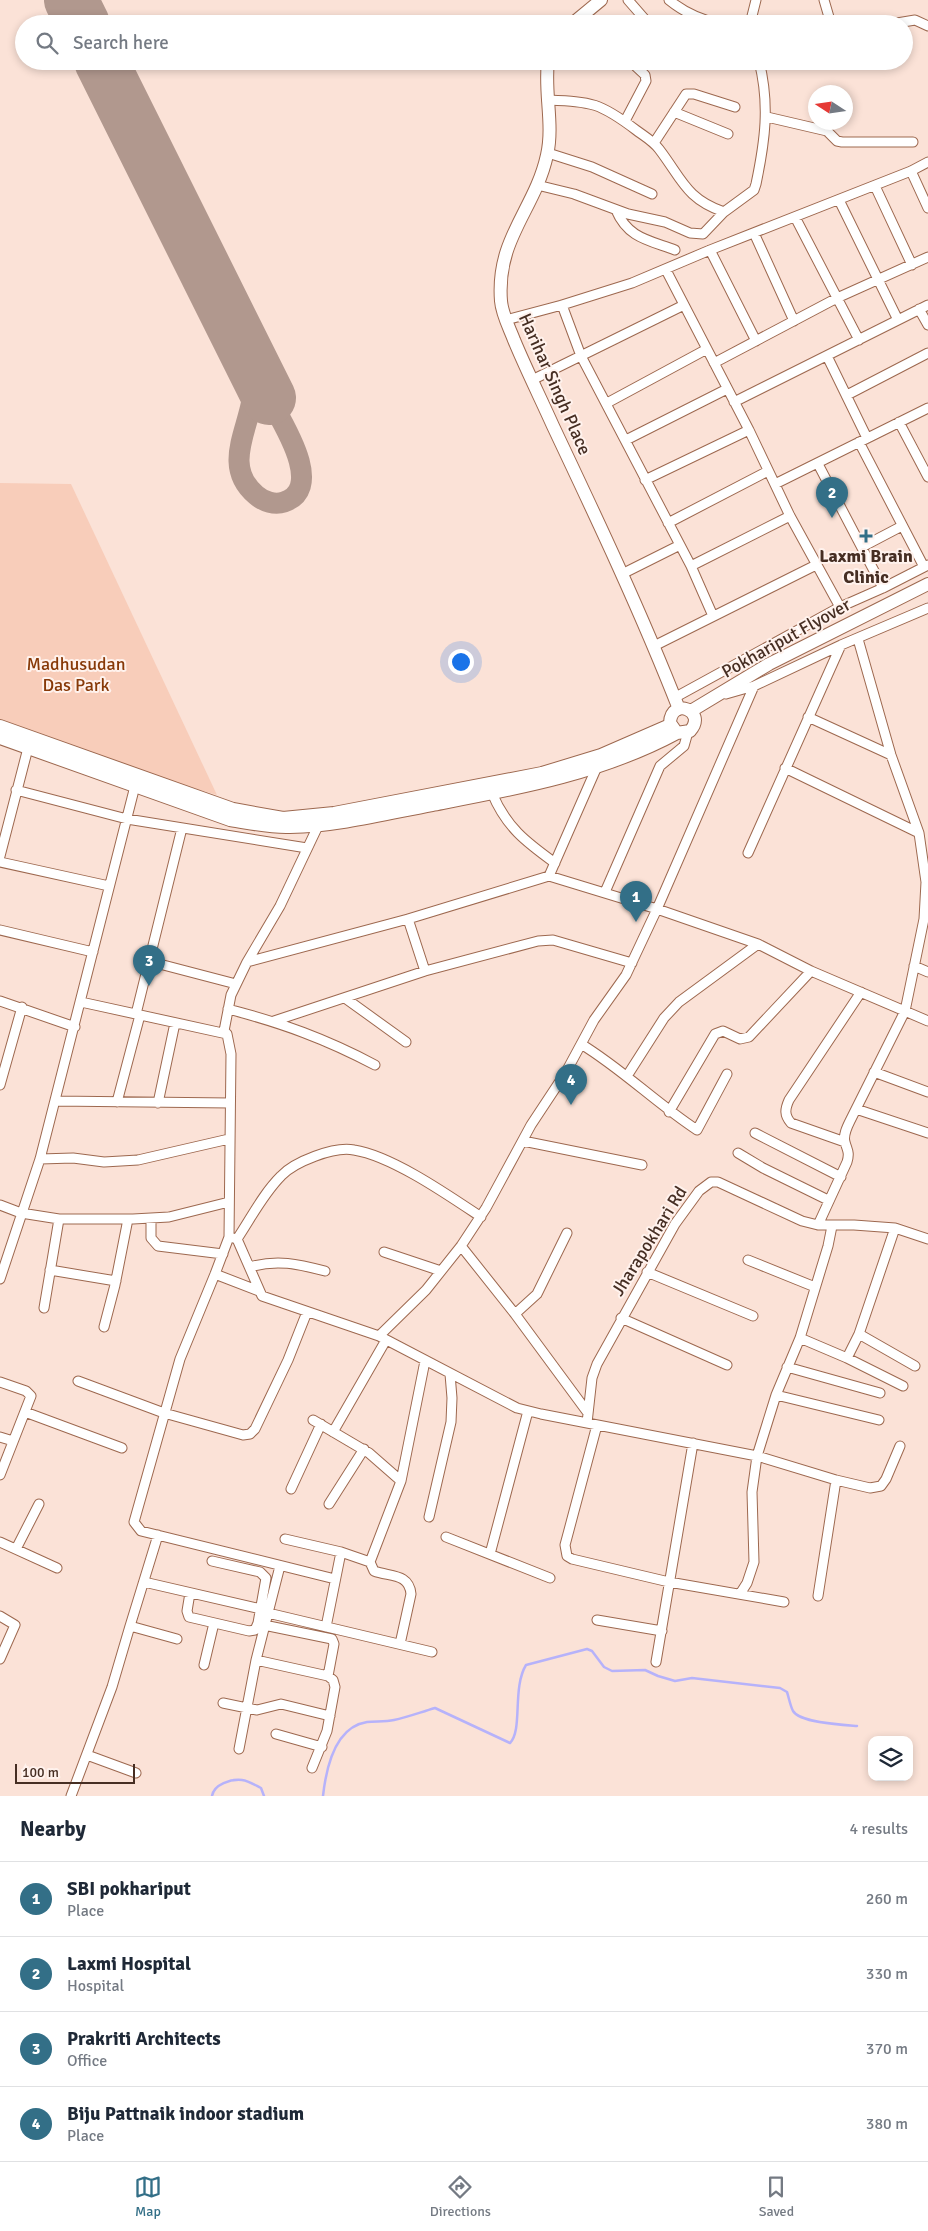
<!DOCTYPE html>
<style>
:root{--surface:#fff;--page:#f6f6f7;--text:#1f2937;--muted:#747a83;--line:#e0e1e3;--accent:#336f87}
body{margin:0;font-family:Signika,sans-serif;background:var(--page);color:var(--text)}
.controls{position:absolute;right:15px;bottom:15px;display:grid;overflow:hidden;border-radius:10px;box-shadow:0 2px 8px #0003}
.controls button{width:45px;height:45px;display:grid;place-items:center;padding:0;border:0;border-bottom:1px solid var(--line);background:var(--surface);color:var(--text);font:25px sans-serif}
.compass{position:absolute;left:808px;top:85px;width:45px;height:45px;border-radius:50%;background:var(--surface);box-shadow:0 2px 8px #0003;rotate:282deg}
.scale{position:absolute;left:15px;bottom:12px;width:120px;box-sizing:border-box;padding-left:5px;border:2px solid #462e23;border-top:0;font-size:14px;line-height:18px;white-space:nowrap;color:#462e23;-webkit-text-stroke:4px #fff2ed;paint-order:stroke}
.you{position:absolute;left:460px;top:661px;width:18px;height:18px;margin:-12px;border:4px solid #fff;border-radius:50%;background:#1a73e8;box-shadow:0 0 0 8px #1a73e833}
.badge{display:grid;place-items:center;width:32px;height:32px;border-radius:50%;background:var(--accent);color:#fff;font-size:16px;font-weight:700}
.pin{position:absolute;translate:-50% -41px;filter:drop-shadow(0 1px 2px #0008)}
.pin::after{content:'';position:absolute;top:26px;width:18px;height:15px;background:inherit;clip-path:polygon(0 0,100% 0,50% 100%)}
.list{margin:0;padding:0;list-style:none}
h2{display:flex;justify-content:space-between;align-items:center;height:65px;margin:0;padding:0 20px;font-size:21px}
h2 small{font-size:16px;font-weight:400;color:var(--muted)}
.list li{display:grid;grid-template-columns:32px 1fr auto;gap:15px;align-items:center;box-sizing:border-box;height:75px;padding:0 20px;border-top:1px solid var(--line)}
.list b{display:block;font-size:19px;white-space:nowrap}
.list p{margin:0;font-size:16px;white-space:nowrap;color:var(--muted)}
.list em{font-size:16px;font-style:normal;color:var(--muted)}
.icon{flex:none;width:28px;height:28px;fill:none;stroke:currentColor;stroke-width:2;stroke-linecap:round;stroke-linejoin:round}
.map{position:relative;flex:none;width:928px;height:1796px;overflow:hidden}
.search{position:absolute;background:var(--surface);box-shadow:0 2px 8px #0003;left:15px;right:15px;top:15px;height:55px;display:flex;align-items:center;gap:12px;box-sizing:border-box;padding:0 18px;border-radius:28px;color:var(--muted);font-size:19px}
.sheet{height:365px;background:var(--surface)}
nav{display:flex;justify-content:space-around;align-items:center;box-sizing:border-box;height:70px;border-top:1px solid var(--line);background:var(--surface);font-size:14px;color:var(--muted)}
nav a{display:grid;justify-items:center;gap:2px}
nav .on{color:var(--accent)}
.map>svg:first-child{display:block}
.green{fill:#f8cdba}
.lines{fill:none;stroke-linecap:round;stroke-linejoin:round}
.stream{stroke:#b6b2fa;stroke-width:2.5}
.taxiway{stroke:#b1988e;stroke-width:21}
.runway{stroke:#b1988e;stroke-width:54}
.street-casing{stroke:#9d684f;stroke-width:11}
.secondary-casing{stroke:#9d684f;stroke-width:14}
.street{stroke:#fff;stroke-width:9}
.secondary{stroke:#fff;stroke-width:12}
.poi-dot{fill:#336f87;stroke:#fff2ed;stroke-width:2}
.labels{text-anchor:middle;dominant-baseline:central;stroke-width:4;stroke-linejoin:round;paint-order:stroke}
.street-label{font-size:18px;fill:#462e23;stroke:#fff2ed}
.poi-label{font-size:18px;font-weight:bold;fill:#462e23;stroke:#fff2ed}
.park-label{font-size:18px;fill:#873908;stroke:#fff2ed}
</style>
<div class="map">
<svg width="928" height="1796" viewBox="0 0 928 1796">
<rect width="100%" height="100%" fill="#fbe2d7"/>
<path class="green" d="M0,483L71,484L217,795L0,730Z"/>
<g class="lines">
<path class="stream" d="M212,1796C214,1784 231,1779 242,1780C249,1781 255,1785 261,1788L264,1796
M323,1796C326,1769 334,1727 367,1722C376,1721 385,1722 394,1720C408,1717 421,1712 435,1708L510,1743C523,1730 512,1688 526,1665L587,1649L592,1651L604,1667L612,1671L645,1670L658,1676L675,1681L692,1678L780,1688L787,1692C789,1698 790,1705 793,1711C800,1723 844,1725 857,1726"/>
<path class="taxiway" d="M238,336C243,351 252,367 253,383C256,421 218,463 256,495C264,502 275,505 284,502C326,488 281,421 269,398"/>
<path class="runway" d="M71,0L83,24
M101,61L269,398"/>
<g class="street-casing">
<path id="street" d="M628,0L649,24
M669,0C685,13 701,20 720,24
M824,0L831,24
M583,15L592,24
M750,24L756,0
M891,24L915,20L928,26
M691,61L695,64
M547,100C592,102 599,102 636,130C644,136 653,141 659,149C682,179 686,199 724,212
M674,112L728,134
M767,117L827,131L837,141L842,142H913
M625,121L646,81L645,75L630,61
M654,143L686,94H694L735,107
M548,153L592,167L652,194
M911,171L928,208
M537,185L574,194L628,214L665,222L690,233L703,234L724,212L754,190L756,184C765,141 770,105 759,61
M875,186L912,265
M839,200L898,320
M616,210C628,238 648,240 675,250
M795,217L859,340
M754,233L794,321
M710,250L756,341
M666,270L749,430L790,516L840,607
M562,305L581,356L691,566L713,616
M919,309L928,325
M506,320L562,305L632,283L710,250L911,171L928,162
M827,356L867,438
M714,363L837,298L928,257
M532,380L684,305
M847,395L928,353
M734,402L928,305
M607,403L707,349
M899,422L928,477
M626,440L727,389
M859,442L924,567
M818,464L883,588
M645,480L749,430
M775,484L928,408
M668,523L768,471
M862,547L902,526
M691,566L790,516
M622,574L680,545
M654,646L816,565
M754,686L841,645L928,608
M674,698L840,607L883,588L928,565
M808,717L891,755
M785,768L919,833
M16,790L127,819L307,848
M492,793C506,827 526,842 555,863
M318,826L280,906L247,962L231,995L224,1031L227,1034L231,1054L229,1237L237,1239L262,1296L379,1336L517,1408L541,1414L757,1456L836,1480L870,1488L881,1486L886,1479L900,1446
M748,853L841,645
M0,856L28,748
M0,862L109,886
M549,876L657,909L754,686L726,694
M605,892L660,766L684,746L688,732
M408,919L425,971
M0,930L93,952
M148,961L236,984
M247,962L408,919L549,876L596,769
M914,966L928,972
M345,998L406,1042
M0,1001L75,1027
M81,1002L227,1034
M228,1009C282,1023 326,1039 375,1065
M136,1014L182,828
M274,1021L425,971L538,941L553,940L632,963
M581,1044C622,1069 656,1103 697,1130L727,1074
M874,1072L928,1092
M627,1076L664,1018L679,1002L758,944
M0,1085L22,1007
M55,1101L230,1103
M117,1102L140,1015
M158,1103L175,1023
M856,1109L928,1133
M669,1112L715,1034L723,1031L740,1039L749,1037L811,971
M755,1133L841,1177
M523,1141L642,1165
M845,1142L791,1123C784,1115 785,1109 789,1100L861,992
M738,1153L763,1168L828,1200
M40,1159L73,1158L104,1162L138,1160L229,1139
M0,1205L21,1213L59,1219H133L169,1217L229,1202
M151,1218V1238L158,1246L223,1254
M818,1225L847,1162C850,1152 847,1150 845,1142C843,1135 847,1127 850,1121L905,1011L924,919L926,882L919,833L891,755L858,639
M229,1237L215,1274L180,1359L134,1522L141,1531L335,1579
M237,1239C251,1218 263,1194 281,1176C294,1162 334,1146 354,1150C392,1156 448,1195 481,1217
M461,1246L515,1314L588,1413
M384,1252L441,1271
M748,1260L815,1287
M250,1267C277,1259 298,1264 325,1271
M50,1270L116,1281
M647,1272L753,1316
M215,1274L259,1291
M0,1279L40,1159L135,786
M44,1308L59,1219
M515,1314L537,1294L567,1233
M621,1318L727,1365
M104,1327L115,1285L128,1219
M859,1334L915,1366
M379,1336L426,1290L461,1246L486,1208L531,1125L566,1072L594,1020L626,975L657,909L758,944L811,971L928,1021
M800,1338L847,1358L903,1386
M847,1358L859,1334L895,1228
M787,1367L880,1393
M78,1381L164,1413L243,1435L250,1434L255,1429L288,1360L307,1312
M0,1382L26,1391L31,1396L0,1475
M776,1395L879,1420
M25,1412L122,1448
M313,1420L369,1453L401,1481
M587,1423L592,1378L597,1364L675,1224L699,1191L711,1182H718L802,1221L818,1225H854L895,1228L928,1239
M597,1425L565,1545L567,1556L572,1559L669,1582L784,1602
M333,1432L386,1340
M0,1437L13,1441
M291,1489L321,1424
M329,1504L364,1449
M429,1517L451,1422L452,1398L450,1374
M158,1535L130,1626L177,1639
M446,1537L550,1578
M285,1539L341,1552L370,1562
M0,1542L57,1568
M16,1549L39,1504
M490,1554L528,1411
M280,1566L268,1613L432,1652
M144,1582L261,1609
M190,1593L187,1611L189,1617L249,1631L255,1630L258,1623L266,1578L260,1572L212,1561
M740,1594L747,1583L754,1562L752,1492L757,1456L776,1395L800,1338L828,1246L832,1226
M818,1596L836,1480
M0,1616L15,1625L0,1659
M597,1620L662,1631
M259,1624L332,1639L334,1644L328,1676
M326,1627L341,1552
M400,1644L411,1594C409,1573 390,1577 374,1571L370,1562L401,1481L425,1361
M256,1660L328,1676L333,1680L335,1687L327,1731L312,1768
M656,1662L693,1443
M204,1665L214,1623
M223,1703L257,1710L281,1704L330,1716
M276,1734L322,1747
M239,1749L256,1660L268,1613
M87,1755L136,1773
M71,1796L112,1687L130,1626"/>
</g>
<g class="secondary-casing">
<path id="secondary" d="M572,24L601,0
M548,61C544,92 554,125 547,155C535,210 496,238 501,301C502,314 509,327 514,340C526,369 540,397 553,426C597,519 641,612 679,709
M691,711L769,664L928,584
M0,726L233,809L283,818L334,813L542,773L601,755L670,725
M0,738L230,820C250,823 270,828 290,827C338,826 385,814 432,805C516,789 601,774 677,733L690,731C708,711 671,696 670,723L677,733"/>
</g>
<use href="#street" class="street"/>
<use href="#secondary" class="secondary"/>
</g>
<path class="poi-dot" d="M863.5 528.5h5v5h5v5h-5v5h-5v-5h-5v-5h5z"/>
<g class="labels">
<g class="street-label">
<text transform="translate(555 384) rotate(66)">Harihar Singh Place</text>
<text transform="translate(786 638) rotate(-29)">Pokhariput Flyover</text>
<text transform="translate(649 1241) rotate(-58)">Jharapokhari Rd</text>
</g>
<g class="poi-label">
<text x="866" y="556">Laxmi Brain<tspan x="866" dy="21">Clinic</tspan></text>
</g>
<g class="park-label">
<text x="76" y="664">Madhusudan<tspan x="76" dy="21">Das Park</tspan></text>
</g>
</g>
</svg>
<div class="controls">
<button><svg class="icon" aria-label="layers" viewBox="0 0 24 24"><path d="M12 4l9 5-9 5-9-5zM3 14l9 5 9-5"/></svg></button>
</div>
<svg class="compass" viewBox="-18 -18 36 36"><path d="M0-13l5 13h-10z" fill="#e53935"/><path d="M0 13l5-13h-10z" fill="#747a83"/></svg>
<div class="scale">100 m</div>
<div class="you"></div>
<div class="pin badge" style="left:636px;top:922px">1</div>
<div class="pin badge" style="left:832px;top:518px">2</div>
<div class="pin badge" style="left:149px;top:986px">3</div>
<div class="pin badge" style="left:571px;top:1105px">4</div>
<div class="search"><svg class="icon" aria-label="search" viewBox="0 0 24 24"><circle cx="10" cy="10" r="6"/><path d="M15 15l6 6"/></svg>Search here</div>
</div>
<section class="sheet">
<h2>Nearby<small>4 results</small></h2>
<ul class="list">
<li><span class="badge">1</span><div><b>SBI pokhariput</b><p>Place</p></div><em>260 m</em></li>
<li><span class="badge">2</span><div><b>Laxmi Hospital</b><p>Hospital</p></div><em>330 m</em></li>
<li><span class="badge">3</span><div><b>Prakriti Architects</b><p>Office</p></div><em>370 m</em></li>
<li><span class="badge">4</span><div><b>Biju Pattnaik indoor stadium</b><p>Place</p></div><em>380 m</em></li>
</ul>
</section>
<nav>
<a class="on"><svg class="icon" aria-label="map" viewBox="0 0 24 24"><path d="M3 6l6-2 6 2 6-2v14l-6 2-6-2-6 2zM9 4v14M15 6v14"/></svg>Map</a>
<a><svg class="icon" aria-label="directions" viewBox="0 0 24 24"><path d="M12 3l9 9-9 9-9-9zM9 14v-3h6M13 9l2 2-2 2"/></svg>Directions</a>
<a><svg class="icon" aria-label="saved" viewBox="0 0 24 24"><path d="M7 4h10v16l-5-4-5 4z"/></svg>Saved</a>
</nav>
